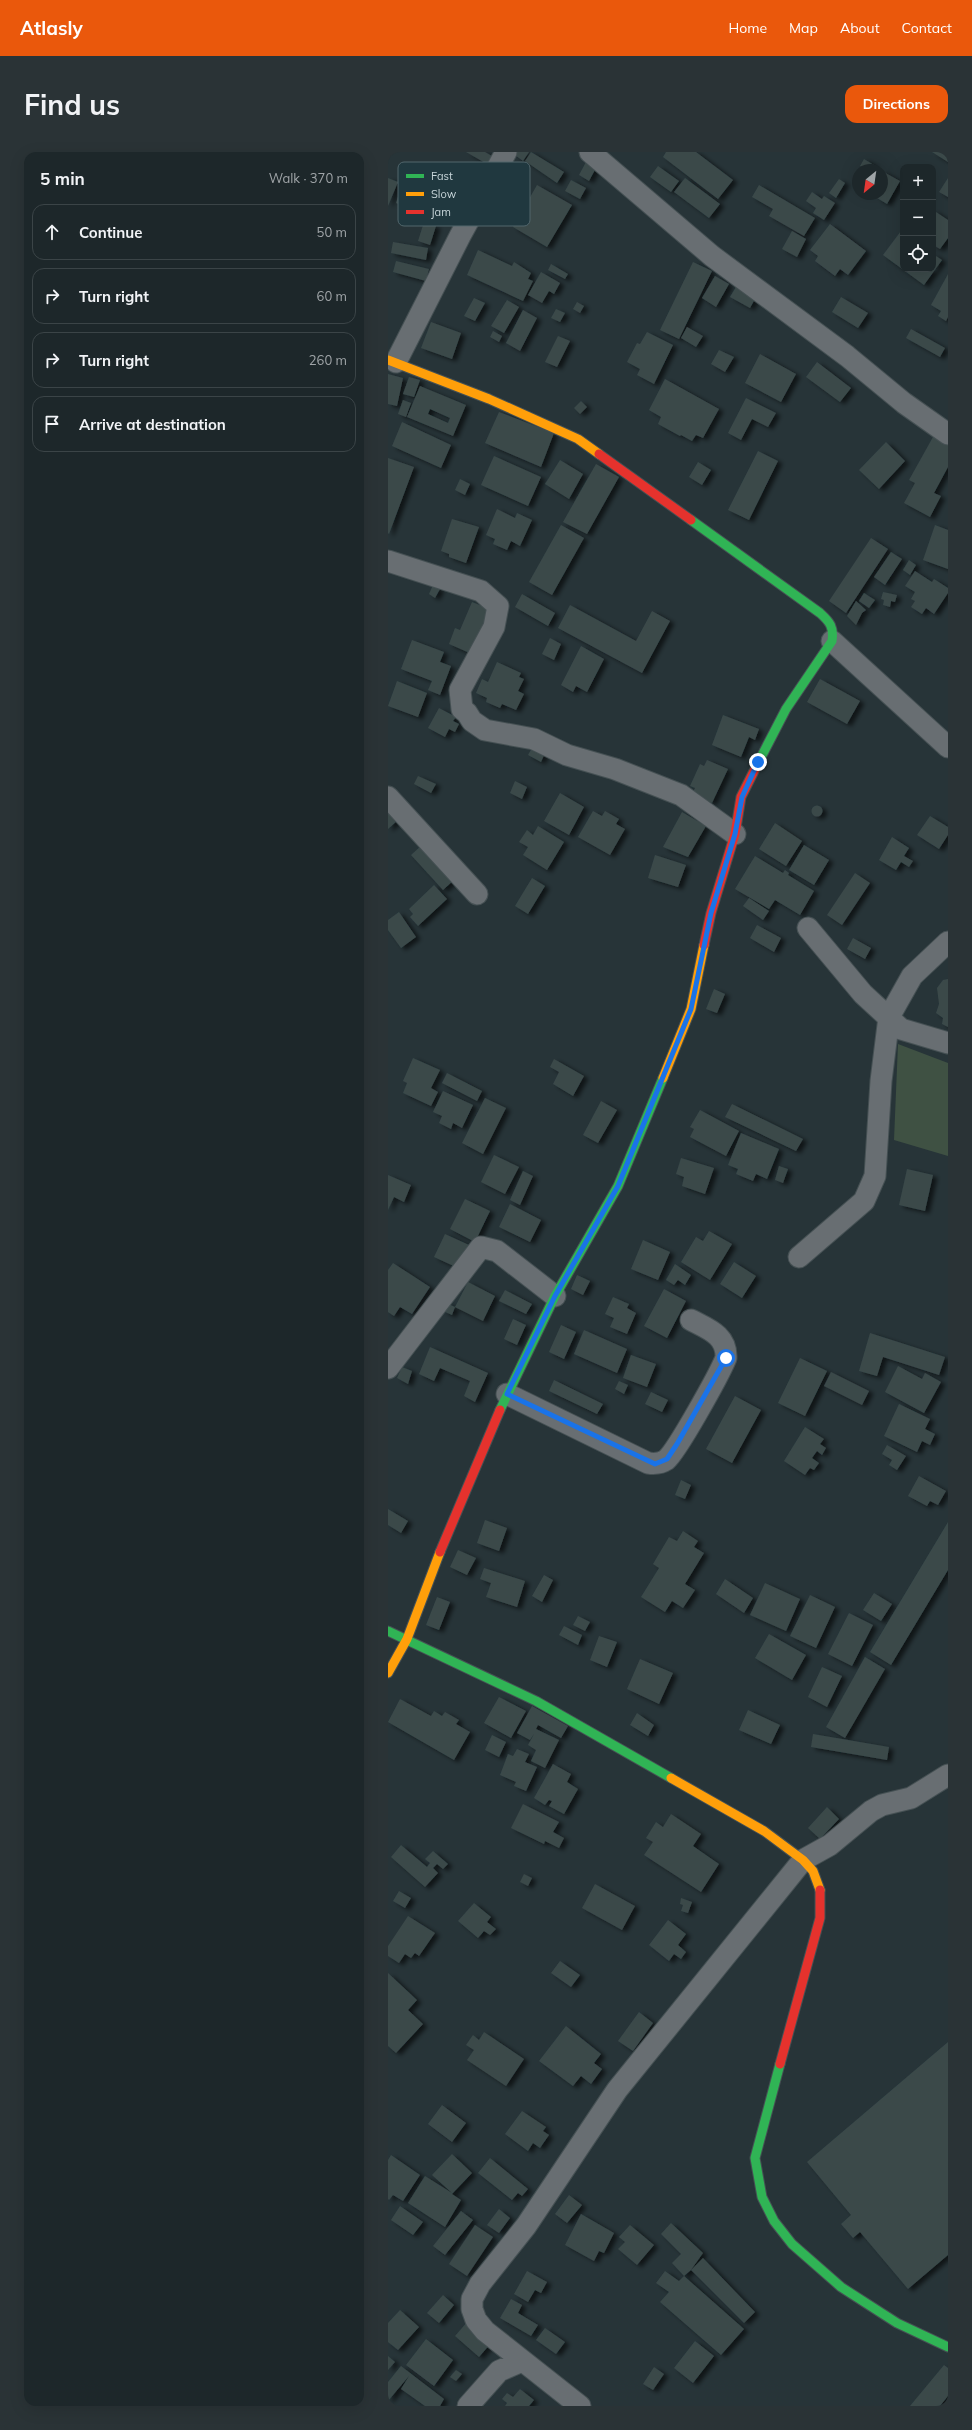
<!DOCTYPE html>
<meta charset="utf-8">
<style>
:root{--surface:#1d272a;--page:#2a3336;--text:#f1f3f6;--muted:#a0a5a8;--line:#3b4447;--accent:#ea580c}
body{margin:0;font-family:Mulish,sans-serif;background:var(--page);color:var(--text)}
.controls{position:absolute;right:12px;top:12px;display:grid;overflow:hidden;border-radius:8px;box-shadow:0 4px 16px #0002}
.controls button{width:36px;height:36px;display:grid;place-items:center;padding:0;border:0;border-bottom:1px solid var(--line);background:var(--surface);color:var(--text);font:20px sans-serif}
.compass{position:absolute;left:464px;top:12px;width:36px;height:36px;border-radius:50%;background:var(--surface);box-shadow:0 4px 16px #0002;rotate:209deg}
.stop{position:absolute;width:12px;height:12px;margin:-9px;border:3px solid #1a73e8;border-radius:50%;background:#fff}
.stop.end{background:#1a73e8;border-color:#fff;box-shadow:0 1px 4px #0008}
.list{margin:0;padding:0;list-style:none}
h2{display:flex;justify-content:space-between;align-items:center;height:52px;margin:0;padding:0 16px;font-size:17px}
h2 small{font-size:13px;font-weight:400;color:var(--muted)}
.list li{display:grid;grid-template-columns:26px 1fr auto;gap:12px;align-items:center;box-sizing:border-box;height:56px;margin:0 8px 8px;padding:0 8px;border:1px solid var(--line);border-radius:12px}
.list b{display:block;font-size:15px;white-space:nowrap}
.list em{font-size:13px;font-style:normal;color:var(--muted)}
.icon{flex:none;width:22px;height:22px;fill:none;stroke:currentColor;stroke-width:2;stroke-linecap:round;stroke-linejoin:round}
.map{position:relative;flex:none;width:560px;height:2254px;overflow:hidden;border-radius:12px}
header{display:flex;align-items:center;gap:24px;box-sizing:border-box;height:56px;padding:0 20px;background:var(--accent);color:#fff}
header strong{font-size:19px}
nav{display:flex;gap:22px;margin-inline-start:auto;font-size:14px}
.intro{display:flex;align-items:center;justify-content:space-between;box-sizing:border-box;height:96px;padding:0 24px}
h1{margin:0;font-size:28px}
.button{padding:10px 18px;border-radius:12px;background:var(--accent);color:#fff;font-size:14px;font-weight:700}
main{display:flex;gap:24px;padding:0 24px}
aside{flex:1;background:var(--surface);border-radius:12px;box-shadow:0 4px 16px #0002}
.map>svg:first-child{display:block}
.green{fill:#3f5143}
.building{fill:#3a494a;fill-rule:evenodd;filter:url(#shadow)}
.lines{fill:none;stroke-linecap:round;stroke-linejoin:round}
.street-casing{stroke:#455053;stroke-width:23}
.fast-casing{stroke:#455053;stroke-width:11}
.slow-casing{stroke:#455053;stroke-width:11}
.jam-casing{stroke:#455053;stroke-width:11}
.street{stroke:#686e72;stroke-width:21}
.fast{stroke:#30b455;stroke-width:9}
.slow{stroke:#ff9f0a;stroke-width:9}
.jam{stroke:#e5322d;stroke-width:9}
.route{stroke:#1a73e8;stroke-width:5}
.key{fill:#20383f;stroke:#52676d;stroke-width:1}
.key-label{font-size:11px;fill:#c7d5d9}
</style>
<header>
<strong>Atlasly</strong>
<nav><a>Home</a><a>Map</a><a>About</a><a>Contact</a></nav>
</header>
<div class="intro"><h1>Find us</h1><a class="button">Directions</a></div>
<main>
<aside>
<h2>5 min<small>Walk · 370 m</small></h2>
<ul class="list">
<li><svg class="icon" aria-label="ahead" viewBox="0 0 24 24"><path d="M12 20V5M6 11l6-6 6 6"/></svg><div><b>Continue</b></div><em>50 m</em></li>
<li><svg class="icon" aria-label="right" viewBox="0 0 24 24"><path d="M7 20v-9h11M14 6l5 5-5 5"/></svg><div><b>Turn right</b></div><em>60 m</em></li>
<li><svg class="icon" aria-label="right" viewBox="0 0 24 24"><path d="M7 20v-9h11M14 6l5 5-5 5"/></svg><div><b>Turn right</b></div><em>260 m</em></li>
<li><svg class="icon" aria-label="arrive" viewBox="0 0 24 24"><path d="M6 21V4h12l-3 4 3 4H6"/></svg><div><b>Arrive at destination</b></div></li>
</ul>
</aside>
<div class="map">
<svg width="560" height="2254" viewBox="0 0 560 2254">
<defs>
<filter id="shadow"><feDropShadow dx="4.5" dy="2.5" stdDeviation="2" flood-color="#0009"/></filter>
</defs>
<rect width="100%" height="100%" fill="#273438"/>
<path class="green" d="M510,892L560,911V1004L506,988Z"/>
<path class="building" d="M78,0H97L104,4L99,12Z
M129,0H141L135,9L127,3Z
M143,0L176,20L169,31L137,9Z
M278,0H308L345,28L330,47L275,5Z
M544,0H560V10Z
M476,7L486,13L483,18L472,14Z
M198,10L208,16L201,29L191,23Z
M270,14L291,29L283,40L262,25Z
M494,19L512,29L499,52L489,46L490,44L487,42H494Z
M0,26L10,30L0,54Z
M297,26L332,52L321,66L286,40Z
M560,26V45L551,40Z
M16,27L59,42L51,66L8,51Z
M451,27L457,31L448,46L441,41Z
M183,28L198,36L192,47L177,39Z
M149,33L184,53L159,95L125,75Z
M371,33L427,66L416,84L381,64L385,57L364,45Z
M424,40L434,47L436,44L447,51L436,68L425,61L428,56L418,49Z
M545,58L560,68V86L552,97L545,93Z
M36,70L48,74L42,93L30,89Z
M442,72L478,99L460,123L452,117L447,124L427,109L430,104L422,98Z
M404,79L418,87L409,105L394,97Z
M513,79L515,117H545V102L554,108L536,133L495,103Z
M5,90L40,96L38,108L3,101Z
M90,98L124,114L126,110L143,121L140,127L145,129L135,149L79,123Z
M8,109L41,117L38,129L5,120Z
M305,110L324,119L291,187L272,178Z
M163,112L180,122L177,127L160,118Z
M153,120L172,131L166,142L161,139L154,151L140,143Z
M560,122V165L558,169L550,164L553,159L543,153Z
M327,124L341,132L328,155L314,146Z
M348,135L367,147L362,156L342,145Z
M453,145L480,161L470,176L444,160Z
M86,146L97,151L87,169L76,164Z
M119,148L131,155L116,181L103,174Z
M189,150L196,154L192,161L185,157Z
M168,157L177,161L172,170L163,166Z
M135,158L149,166L132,199L118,191Z
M43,170L73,181L64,207L33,196Z
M299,175L315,184L308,195L293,186Z
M523,177L557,196L552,205L518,186Z
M105,179L114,184L111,190L102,185Z
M259,180L285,193L266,232L249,223L252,217L239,210L249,191L252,192Z
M170,184L182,189L169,215L157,210Z
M331,198L346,205L337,220L323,212Z
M372,202L408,222L393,250L357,231Z
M429,210L463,236L452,250L418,225Z
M0,222L15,226L9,254L0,252Z
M21,225L32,228L26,245L15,242Z
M277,227L331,257L315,286L308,283L304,289L293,283L292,284L270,272L273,265L261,258Z
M32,234L78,253L65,284L19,265ZM42,257L62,266L60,271L40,262Z
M358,246L388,261L380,275L364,267L353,288L340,281Z
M15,248L23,251L18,265L10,262Z
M193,249L199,255L192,262L186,256Z
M111,260L166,281L153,315L97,291Z
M14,270L63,293L53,316L4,294Z
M545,285L560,293V315L546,341L553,344L542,365L516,351L527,331L521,328Z
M498,290L517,309L491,337L471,318Z
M370,299L390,309L361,368L340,358Z
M106,304L153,325L140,354L93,333Z
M0,306L26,315L1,382L0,381Z
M172,308L195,322L181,347L157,332Z
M310,310L323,318L314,333L301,325Z
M208,312L231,325L199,382L175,370Z
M72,327L82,332L77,343L67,338Z
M109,357L127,366L129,361L144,368L132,394L123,389L119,398L105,392L107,387L98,383Z
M64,367L91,375L78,411L61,405V402L53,399Z
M173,373L196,386L164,443L141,430Z
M547,373L560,378V417L535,408Z
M483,386L500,397L458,461L441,449Z
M503,400L514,407L497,433L486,425Z
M521,408L528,413L522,423L515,418Z
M527,419L544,430L546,427L560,436V441L546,462L538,456L534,462L523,455L527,449L523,447L527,440L517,434Z
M45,433L52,437L47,446L41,442Z
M495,440L509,443L507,450L503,449L502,455L495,453L496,448L493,447Z
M476,441L487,448L481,456L471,449Z
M134,442L167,461L160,474L127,455Z
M468,449L478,458L474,461L468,473L459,464Z
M84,450L102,457L84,502L61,492L67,476L72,478Z
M182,453L248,489L264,459L282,469L254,521L170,476Z
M162,486L173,492L166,508L154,502Z
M24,488L56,500L52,510L63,514L52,543L40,538L44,529L13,517Z
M193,494L216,507L199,540L188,534L185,540L173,533Z
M109,510L133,521L131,525L136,527L130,539L136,542L128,558L114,552L112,556L98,550L99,546L88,541L94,527L100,530Z
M432,527L472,549L459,572L419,550Z
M9,529L39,541L30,565L0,554Z
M51,556L68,565L65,569L71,572L67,580L61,577L57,585L40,576Z
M335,563L371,577L367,588L361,585L353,605L324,593Z
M145,594L157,601L153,610L140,603Z
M319,608L340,617L324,651L304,642L307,636L302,634L312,612L316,614Z
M30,624L48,632L43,641L26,632Z
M127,629L139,635L134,647L122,641Z
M172,641L196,655L181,683L156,669Z
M423.5 659a5.5 5.5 0 1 1 11 0a5.5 5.5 0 1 1-11 0Z
M0,656L10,668L0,677Z
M205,659L214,664L217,659L231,667L228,672L237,677L222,703L190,685Z
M294,660L318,674L300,705L275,695Z
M542,664L560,675V683L551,697L529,683Z
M387,671L414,689L398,714L371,697Z
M150,674L176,690L159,718L135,703L140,695L131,690L139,678L145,683Z
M504,685L521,696L516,704L525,709L521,715L513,710L508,718L491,708Z
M34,693L66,728L55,738L23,703Z
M416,693L441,708L426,733L401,718Z
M267,703L298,713L290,735L260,726Z
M367,704L395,721L397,718L401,721L400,723L426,739L412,763L387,748L381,757L347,737Z
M467,721L482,731L454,773L439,763Z
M144,726L157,734L140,762L127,754Z
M46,733L59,747L30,774L22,765L25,762L21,757Z
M361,746L381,759L375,768L355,754Z
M11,760L28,785L13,796L0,778V768Z
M369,773L393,786L386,800L362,786Z
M465,786L483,796L477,807L459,797Z
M560,827V875L554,872L555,866L548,861L551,852L549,836L555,828Z
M326,837L337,842L329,861L318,857Z
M25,906L52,918L43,936L50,940L43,954L15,941L19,931L15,929Z
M166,907L196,924L185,944L165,932L171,920L162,915Z
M59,921L94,939L89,949L54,931Z
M55,939L85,953L74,976L65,971L63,977L51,971L54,964L45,960Z
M97,946L118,956L95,1002L74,991Z
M213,949L229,958L210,991L195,983Z
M344,952L415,987L408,999L337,965Z
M312,958L351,979L338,1004L302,985L306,977L302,975Z
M353,981L391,997L379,1027L368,1022L365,1029L348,1022L350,1017L340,1013Z
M106,1003L131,1015L117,1042L93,1030Z
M293,1006L326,1016L317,1042L294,1034L296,1025L288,1022Z
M391,1014L400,1017L395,1031L387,1028Z
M519,1017L545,1023L537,1059L511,1053Z
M135,1019L145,1024L132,1053L122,1048Z
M0,1023L23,1033L16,1050L6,1045L0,1058Z
M77,1047L102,1059L87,1090L62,1077Z
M122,1052L153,1068L142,1090L111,1075Z
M321,1079L344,1092L322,1128L293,1110L308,1085L315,1089Z
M57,1082L81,1093L70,1116L46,1105Z
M255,1088L282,1100L270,1128L243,1117Z
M346,1110L368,1124L354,1146L332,1132Z
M5,1111L42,1135L24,1162L12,1155L6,1164L0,1160V1118Z
M287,1112L303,1123L297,1133L290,1128L286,1133L278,1128Z
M189,1123L202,1129L195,1143L183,1137Z
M80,1130L107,1144L95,1169L67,1155Z
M276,1137L298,1149L279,1186L256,1174Z
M117,1138L144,1152L138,1162L111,1149Z
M225,1145L241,1152L239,1156L248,1161L239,1182L222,1175L226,1166L217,1162Z
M58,1151L67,1155L64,1163L55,1159Z
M125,1167L138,1173L129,1193L116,1187Z
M173,1173L188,1180L176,1207L161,1200Z
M196,1178L239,1197L229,1221L186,1202Z
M482,1181L557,1205L551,1223L495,1205L489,1224L471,1219Z
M42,1195L100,1221L87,1250L76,1244L82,1229L52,1216L46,1229L31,1222Z
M243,1203L268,1212L259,1235L235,1226Z
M412,1206L439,1219L417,1264L390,1251Z
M510,1214L534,1227L537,1221L553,1230L536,1261L497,1240Z
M14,1215L24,1219L20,1232L9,1226Z
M443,1220L481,1239L474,1253L436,1234Z
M166,1228L215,1252L209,1262L161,1239Z
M231,1229L240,1233L236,1242L227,1237Z
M263,1240L280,1248L274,1260L257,1252Z
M347,1244L373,1258L344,1311L318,1297Z
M511,1252L542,1267L537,1277L547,1282L542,1293L534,1289L529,1300L496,1284Z
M417,1275L436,1287L432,1292L438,1296L434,1303L429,1299L424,1306L431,1311L426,1318L422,1316L417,1323L396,1309Z
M499,1293L518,1304L509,1318L501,1313L504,1308L494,1302Z
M531,1324L558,1339L550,1353L542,1349L539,1354L520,1344Z
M293,1328L303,1333L297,1347L287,1343Z
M0,1357L20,1369L13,1381L0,1373Z
M97,1368L119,1376L111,1399L89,1391Z
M560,1370V1418L503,1513L482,1500Z
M295,1379L310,1389L306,1395L316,1401L297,1432L307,1438L295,1456L284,1449L277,1460L253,1445L271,1416L265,1412L281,1385L289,1389Z
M70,1398L88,1406L79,1423L62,1415Z
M96,1416L137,1429L129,1455L98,1445L103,1431L92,1427Z
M156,1423L165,1428L154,1450L144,1444Z
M337,1427L365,1446L356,1461L328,1442Z
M377,1431L412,1447L398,1479L362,1463Z
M486,1441L504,1452L493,1469L475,1458Z
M422,1443L447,1455L428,1496L402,1484Z
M49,1445L62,1450L51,1478L38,1473Z
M461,1461L485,1473L464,1514L440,1502Z
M190,1464L202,1470L197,1479L185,1473Z
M176,1474L194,1483L190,1493L171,1483Z
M381,1482L418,1503L404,1528L367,1506Z
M211,1484L229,1490L219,1515L202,1508Z
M477,1505L497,1517L457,1586L438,1575Z
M252,1507L285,1521L271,1552L239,1537Z
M434,1515L454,1524L439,1555L420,1545Z
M111,1545L138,1559L123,1586L96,1571Z
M12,1547L43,1564L46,1559L54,1564L57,1560L71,1568L68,1572L82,1580L66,1608L0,1570Z
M144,1554L180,1574L173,1586L150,1573L148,1577L171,1588L157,1616L143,1609L148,1598L140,1593L146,1582L142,1588L129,1581Z
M360,1558L392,1573L383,1592L351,1578Z
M249,1561L266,1573L260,1584L242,1573Z
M425,1582L501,1595L499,1608L423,1595Z
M104,1583L118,1590L111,1605L97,1598Z
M129,1597L141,1602L137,1610L149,1615L138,1639L126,1634L128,1630L112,1623L120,1602L125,1604Z
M165,1612L183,1622L179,1630L190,1637L176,1662L161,1654L164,1649L161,1648L157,1653L146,1646Z
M135,1652L171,1670L165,1680L176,1686L171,1696L157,1689L156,1692L123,1676Z
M439,1655L451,1667L432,1687L420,1676Z
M283,1662L313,1682L305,1694L331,1712L313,1740L256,1703L265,1690L258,1686L268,1670L275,1675Z
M13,1693L39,1715L42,1711L37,1707L45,1699L60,1712L55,1717L49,1712L45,1716L50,1721L37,1735L3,1705Z
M136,1722L144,1726L140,1734L132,1730Z
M207,1732L247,1754L234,1778L194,1756Z
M11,1739L23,1746L17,1756L5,1749Z
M293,1746L304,1750L300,1761L293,1759L295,1753L292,1752Z
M86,1751L103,1765L99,1770L108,1777L102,1783L96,1779L90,1786L70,1769Z
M20,1764L47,1781L31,1804L27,1801L23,1806L17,1802L11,1811L0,1804V1794Z
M280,1768L298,1782L290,1793L298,1800L293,1807L286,1802L281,1809L261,1793Z
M172,1809L192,1823L183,1835L163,1821Z
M0,1821L29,1848L20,1858L35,1872L8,1901L0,1894Z
M251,1860L265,1871L245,1899L230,1889Z
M178,1874L213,1902L206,1911L214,1917L203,1932L193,1924L185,1934L151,1909Z
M96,1880L136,1907L118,1934L79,1908L86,1898L78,1893L85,1883L91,1888Z
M560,1890V2103L520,2137L472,2080L465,2086L453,2072L463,2063L419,2010Z
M54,1953L78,1971L64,1990L40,1972Z
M134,1959L158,1975L155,1979L161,1983L152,1996L145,1991L140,1999L117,1982Z
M64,2002L84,2021L64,2042L73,2048L57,2075L20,2051L37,2024L64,2041L44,2023Z
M3,2003L32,2023L15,2049L5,2043L1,2048L0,2047V2008Z
M102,2006L140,2037L134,2044L130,2041L124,2048L90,2021Z
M181,2043L194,2053L179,2071L167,2062Z
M12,2054L35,2070L25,2083L3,2068Z
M111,2057L122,2066L111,2081L99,2073Z
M73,2059L85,2068L57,2103L45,2094Z
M193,2062L226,2081L216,2101L211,2099L206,2109L177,2093Z
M283,2071L315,2101L303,2118L296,2124L284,2111L293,2102L273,2082Z
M87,2073L105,2085L79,2124L61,2112Z
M242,2073L266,2093L249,2113L230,2097L237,2090L231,2085Z
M315,2106L367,2160L356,2171L303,2118Z
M139,2119L159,2130L153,2141L147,2138L140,2150L126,2142Z
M277,2119L291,2129L296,2124L356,2177L333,2203L272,2150L281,2140L268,2131Z
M55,2143L66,2153L51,2171L39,2161Z
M123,2147L134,2153L130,2161L150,2173L143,2184L112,2166Z
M12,2158L31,2175L10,2198L0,2190V2171Z
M80,2169L104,2190L91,2205L67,2184Z
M157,2176L177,2190L168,2202L148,2188Z
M38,2187L65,2208L46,2234L18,2213Z
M307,2189L326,2204L305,2231L286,2216Z
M0,2204L7,2210L0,2218Z
M556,2213L560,2216V2244L552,2254H522Z
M13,2214L56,2247L52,2254H37L13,2237L21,2224L0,2249V2230Z
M266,2215L276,2222L265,2238L255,2232Z
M68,2218L74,2222L68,2229L62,2225Z
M132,2237L146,2248L141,2254H117L119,2251L114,2247L119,2241L125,2245Z"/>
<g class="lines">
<g class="street-casing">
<path id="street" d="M202,0L324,104L459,204L516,251L560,282
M8,210L72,84L118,0
M0,409L93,439L110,454L106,475L72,538L74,557L79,561L84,569L97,578L146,587L179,603L227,617L293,643L347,682
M444,489L560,595
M0,645L89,742
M420,776L475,842L513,877L560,891
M411,1105L476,1049L487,1024L493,929L501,865L524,824L560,790
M0,1216L93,1095L109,1099L167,1144
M119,1242L260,1311C267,1312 272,1312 278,1308C289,1299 331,1223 338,1206C339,1183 320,1177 303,1168
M80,2254L111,2219L134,2209
M192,2254L97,2179L88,2168L84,2157V2147L92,2132L138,2074L229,1938L415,1708L442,1693L483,1659L494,1653L523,1646L560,1623"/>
</g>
<g class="fast-casing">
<path id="fast" d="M303,368L432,461C442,470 446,475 444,489L398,557L368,615
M112,1258L167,1144L230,1034L275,926
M0,1479L148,1549L283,1626
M392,1912L367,2006L374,2045L386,2069L404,2092L453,2135L509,2171L560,2195"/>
</g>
<g class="slow-casing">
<path id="slow" d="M0,208L101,247L190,287L211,302
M275,926L303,857L316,793
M0,1521L19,1487L52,1400
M283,1626L376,1679L415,1708L425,1719L432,1738"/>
</g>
<g class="jam-casing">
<path id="jam" d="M211,302L303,368
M316,793L323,761L347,682L353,645L368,615
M52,1400L112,1258
M392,1912L432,1766V1738"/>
</g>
<use href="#street" class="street"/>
<use href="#fast" class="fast"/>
<use href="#slow" class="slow"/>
<use href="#jam" class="jam"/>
</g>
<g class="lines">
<path class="route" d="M338,1206L289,1292L279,1307L267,1312L119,1242L167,1144L230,1034L303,857L323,761L347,682L354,645L370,610"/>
</g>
<rect x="10" y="10" width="132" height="64" rx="6" class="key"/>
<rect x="18" y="22" width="18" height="4" fill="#30b455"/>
<rect x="18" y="40" width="18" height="4" fill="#ff9f0a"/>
<rect x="18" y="58" width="18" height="4" fill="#e5322d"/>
<g class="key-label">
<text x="43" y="28">Fast</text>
<text x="43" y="46">Slow</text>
<text x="43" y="64">Jam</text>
</g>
</svg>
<div class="controls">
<button>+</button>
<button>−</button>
<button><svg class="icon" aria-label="locate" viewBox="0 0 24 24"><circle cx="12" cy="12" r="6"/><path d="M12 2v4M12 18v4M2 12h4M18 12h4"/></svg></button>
</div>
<svg class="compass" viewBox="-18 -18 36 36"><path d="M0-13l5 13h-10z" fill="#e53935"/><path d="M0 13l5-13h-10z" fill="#a0a5a8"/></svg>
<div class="stop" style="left:338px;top:1206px"></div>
<div class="stop end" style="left:370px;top:610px"></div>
</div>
</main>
